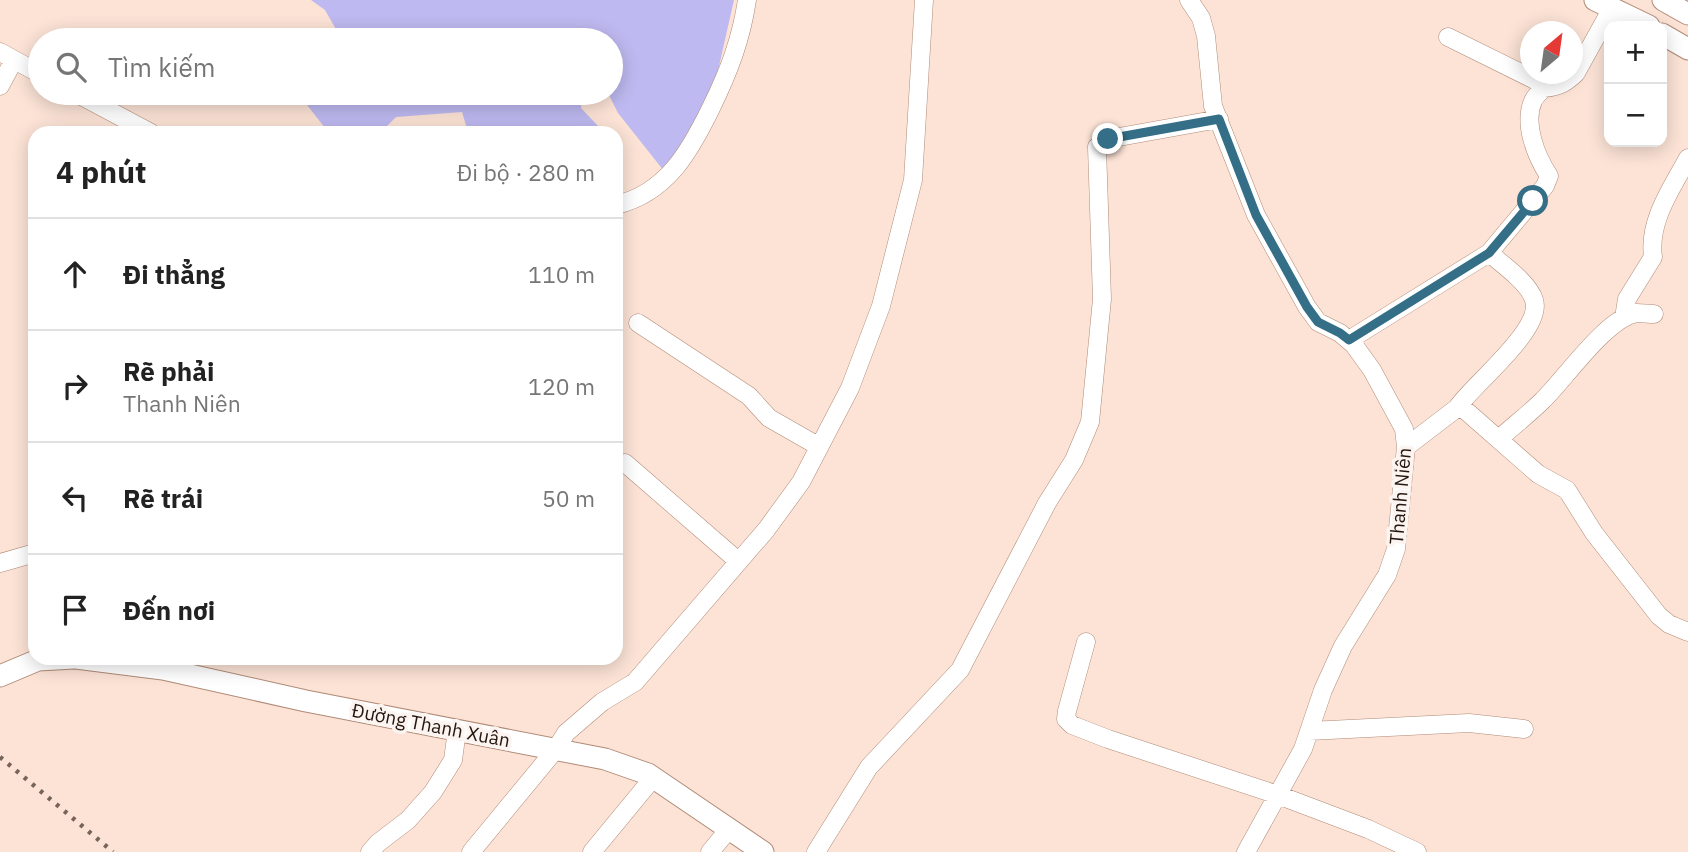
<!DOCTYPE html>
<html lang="vi">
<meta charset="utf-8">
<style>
:root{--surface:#fff;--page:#f6f6f6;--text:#222;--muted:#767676;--line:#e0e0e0}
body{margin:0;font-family:"IBM Plex Sans",sans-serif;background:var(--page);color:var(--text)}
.controls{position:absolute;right:21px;top:21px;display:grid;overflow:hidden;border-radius:14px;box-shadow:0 4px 18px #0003}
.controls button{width:63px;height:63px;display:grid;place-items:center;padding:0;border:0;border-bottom:2px solid var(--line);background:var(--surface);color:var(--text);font:35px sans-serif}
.compass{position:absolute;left:1520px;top:21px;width:63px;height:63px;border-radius:50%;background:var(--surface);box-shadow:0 4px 18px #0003;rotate:29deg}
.stop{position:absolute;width:21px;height:21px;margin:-16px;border:5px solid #346e87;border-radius:50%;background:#fff}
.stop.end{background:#346e87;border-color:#fff;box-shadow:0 2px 7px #0008}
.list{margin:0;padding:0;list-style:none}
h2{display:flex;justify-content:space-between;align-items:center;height:91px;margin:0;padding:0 28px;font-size:30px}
h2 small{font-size:23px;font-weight:400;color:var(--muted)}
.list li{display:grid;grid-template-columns:46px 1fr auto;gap:21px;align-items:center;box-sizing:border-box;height:112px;padding:0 28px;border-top:2px solid var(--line)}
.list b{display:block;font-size:26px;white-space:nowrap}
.list p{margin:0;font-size:23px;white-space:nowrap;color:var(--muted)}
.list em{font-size:23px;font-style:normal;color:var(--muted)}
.icon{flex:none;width:38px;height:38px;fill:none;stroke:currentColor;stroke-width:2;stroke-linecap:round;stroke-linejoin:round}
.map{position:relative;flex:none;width:1688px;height:852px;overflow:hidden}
.search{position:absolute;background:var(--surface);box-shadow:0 4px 18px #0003;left:28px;top:28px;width:595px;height:77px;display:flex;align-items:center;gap:18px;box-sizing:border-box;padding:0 24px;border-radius:38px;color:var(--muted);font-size:26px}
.panel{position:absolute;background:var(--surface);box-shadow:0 4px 18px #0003;left:28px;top:126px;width:595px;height:539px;border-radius:21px}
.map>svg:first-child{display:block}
.green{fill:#beb9f0}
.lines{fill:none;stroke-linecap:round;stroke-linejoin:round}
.minor-casing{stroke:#b18b77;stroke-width:19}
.tertiary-casing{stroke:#b18b77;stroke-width:23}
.minor{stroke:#fff;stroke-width:18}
.tertiary{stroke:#fff;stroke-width:21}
.rail{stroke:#76645b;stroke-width:4.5;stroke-dasharray:3.5 7;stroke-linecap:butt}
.route{stroke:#346e87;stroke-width:9}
.labels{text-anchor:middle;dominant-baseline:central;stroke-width:7;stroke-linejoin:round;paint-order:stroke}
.street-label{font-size:19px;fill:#251710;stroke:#fcf4f0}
</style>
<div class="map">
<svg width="1688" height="852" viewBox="0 0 1688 852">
<rect width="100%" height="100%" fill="#fce3d6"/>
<path class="green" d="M311,0H734L714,88L691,138L664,171L618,113L608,93H611V40H340L341,38L325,10Z
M302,93H582L581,108L599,127L596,133H475L468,132L462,112L396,117L380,133H329L300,96Z"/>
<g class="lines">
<g class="minor-casing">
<path id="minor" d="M1189,0L1201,18L1206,36L1213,106L1256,215L1307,307L1318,322L1340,333L1354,345L1372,370L1404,429L1406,447L1396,549L1387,575L1343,646L1323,690L1303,749L1246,852
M1448,37L1535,80L1544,88
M0,52L40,74
M0,86L14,60
M76,93L151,133
M616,205C667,193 690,151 711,108C729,71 741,40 747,0
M1624,318L1627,299L1653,257C1648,221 1672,188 1688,158
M638,323L749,396L769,418L818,446
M1349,340L1489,253L1545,186L1549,176C1536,156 1523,124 1533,101C1535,96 1540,92 1544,88C1558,87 1566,83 1576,73L1612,8
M1457,408C1472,385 1544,329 1534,300C1529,283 1502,264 1489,253
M1499,439C1513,426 1529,414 1543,400C1565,379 1607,317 1637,313C1642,313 1649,314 1654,314
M1406,447L1457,408L1465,410L1538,474L1567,490L1594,533L1659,616L1669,624L1688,632
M625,463L738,561
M0,563L35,553
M1086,642L1067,711L1066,719L1072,725L1108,739L1278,795L1368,829L1417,852
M1309,731L1469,723L1524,729
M370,852L378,843L408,820L433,792L453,760L457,730
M471,852L556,749L566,733L602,702L635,682L766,530L801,482L850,388L881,306L913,180L924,0
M592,852L653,778
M710,852L729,829
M816,852L869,767L960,670L1047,503L1074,460L1090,422L1102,299L1097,147L1108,139L1219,119"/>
</g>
<g class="tertiary-casing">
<path id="tertiary" d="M1595,0L1649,26
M1663,0L1688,14
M1662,34L1688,49
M76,658L163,669L306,701L605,759L648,774L763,852
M0,676L38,660L74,658"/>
</g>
<use href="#minor" class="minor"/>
<use href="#tertiary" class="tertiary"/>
<path class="rail" d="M0,757L113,852"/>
</g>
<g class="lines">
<path class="route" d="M1108,139L1219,119L1256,215L1307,307L1318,322L1340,333L1349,340L1489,253L1533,201"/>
</g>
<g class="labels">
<g class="street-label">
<text transform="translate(1400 496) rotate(-85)">Thanh Niên</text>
<text transform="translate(431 725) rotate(11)">Đường Thanh Xuân</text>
</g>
</g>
</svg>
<div class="controls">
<button>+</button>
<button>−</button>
</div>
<svg class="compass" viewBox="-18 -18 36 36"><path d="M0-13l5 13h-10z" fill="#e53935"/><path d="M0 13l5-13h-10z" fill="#767676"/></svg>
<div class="stop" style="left:1533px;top:201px"></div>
<div class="stop end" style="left:1108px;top:139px"></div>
<div class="search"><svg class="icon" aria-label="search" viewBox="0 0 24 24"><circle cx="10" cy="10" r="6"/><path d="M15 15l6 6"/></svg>Tìm kiếm</div>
<section class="panel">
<h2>4 phút<small>Đi bộ · 280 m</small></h2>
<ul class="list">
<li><svg class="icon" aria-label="ahead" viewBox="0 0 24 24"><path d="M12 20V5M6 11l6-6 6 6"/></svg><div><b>Đi thẳng</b></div><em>110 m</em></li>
<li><svg class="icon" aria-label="right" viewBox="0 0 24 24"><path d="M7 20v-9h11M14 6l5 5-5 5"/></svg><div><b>Rẽ phải</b><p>Thanh Niên</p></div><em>120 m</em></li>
<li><svg class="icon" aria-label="left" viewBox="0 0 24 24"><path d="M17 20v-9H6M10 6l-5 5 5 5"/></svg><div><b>Rẽ trái</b></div><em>50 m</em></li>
<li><svg class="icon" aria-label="arrive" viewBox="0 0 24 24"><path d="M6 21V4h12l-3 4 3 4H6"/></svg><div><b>Đến nơi</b></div></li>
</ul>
</section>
</div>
